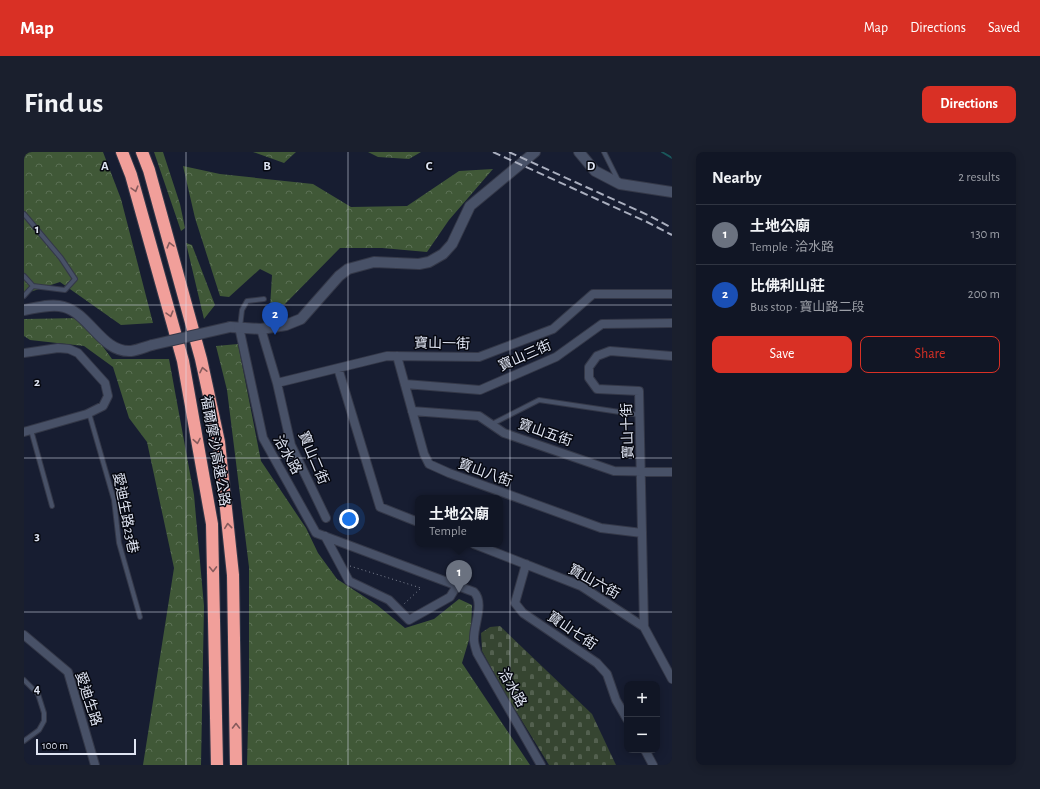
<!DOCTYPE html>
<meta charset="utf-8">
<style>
:root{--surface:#111625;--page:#1a1f2d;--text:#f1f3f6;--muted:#9c9fa7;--line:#303542;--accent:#d93025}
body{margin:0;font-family:"Alegreya Sans","Noto Sans TC",sans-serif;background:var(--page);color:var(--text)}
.controls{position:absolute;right:12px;bottom:12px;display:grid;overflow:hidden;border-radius:8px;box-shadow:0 2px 10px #0003}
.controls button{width:36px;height:36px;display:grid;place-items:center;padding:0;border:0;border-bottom:1px solid var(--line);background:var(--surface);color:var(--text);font:20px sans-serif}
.scale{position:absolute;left:12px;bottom:10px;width:100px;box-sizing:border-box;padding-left:4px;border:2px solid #dfe4f2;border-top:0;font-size:11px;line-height:14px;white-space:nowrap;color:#dfe4f2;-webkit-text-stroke:3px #060810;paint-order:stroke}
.you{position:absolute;left:325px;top:367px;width:14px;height:14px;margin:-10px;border:3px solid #fff;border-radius:50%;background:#1a73e8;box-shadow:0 0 0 6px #1a73e833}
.badge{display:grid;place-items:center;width:26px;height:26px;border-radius:50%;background:var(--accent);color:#fff;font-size:13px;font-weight:700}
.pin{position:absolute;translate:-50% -33px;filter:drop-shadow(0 1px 2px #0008)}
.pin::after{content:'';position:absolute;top:21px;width:14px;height:12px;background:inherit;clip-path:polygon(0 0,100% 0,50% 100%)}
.popup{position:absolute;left:391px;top:343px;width:88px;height:52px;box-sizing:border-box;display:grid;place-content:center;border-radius:8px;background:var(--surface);filter:drop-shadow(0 1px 3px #0005);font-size:13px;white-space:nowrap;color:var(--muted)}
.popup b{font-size:15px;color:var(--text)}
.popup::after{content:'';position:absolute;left:50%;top:100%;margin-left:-8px;border:8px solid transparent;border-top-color:var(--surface)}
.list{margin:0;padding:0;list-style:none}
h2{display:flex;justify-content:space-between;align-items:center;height:52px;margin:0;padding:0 16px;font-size:17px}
h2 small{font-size:13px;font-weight:400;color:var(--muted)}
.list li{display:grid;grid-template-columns:26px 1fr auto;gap:12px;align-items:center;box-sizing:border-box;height:60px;padding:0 16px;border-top:1px solid var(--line)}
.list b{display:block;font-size:15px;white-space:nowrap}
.list p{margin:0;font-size:13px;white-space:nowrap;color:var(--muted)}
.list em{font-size:13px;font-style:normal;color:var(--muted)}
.actions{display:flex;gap:8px;padding:12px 16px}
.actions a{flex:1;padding:9px 0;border:1px solid var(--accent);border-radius:8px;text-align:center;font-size:14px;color:var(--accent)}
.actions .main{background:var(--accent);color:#fff}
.map{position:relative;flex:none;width:648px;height:613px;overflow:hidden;border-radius:8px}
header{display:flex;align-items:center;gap:24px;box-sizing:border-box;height:56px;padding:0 20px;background:var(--accent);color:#fff}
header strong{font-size:19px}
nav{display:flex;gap:22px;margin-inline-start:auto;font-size:14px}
.intro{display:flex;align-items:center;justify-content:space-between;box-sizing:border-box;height:96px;padding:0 24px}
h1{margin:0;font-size:28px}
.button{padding:10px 18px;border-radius:8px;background:var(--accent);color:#fff;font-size:14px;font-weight:700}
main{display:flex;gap:24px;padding:0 24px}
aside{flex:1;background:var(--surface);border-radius:8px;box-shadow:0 2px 10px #0003}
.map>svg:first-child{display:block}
.forest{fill:url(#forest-crowns)}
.cemetery{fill:url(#cemetery-stones)}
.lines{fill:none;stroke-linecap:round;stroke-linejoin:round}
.stream{stroke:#1a575a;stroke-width:2}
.service-casing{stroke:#343848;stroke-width:6}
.minor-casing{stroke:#343848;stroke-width:10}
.tertiary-casing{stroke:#343848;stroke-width:12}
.motorway-casing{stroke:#343848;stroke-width:14}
.path{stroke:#7f8595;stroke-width:1;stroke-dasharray:1 3;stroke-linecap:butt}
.service{stroke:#485167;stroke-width:4}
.minor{stroke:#485167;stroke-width:8}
.tertiary{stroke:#485167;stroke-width:10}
.motorway{stroke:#f19f9a;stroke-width:12}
.rail{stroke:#a9aebe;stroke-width:2;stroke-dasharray:8 4;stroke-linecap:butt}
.tertiary-bridge-casing{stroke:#343848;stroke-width:12;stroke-linecap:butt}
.tertiary-bridge{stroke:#485167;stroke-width:10}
.oneway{stroke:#875b5c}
.grid{fill:none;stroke:#dfe4f2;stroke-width:1;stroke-opacity:0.55}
.labels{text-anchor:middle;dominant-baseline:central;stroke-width:3;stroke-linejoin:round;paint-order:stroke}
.street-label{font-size:14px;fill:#dfe4f2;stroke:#060810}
.grid-label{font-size:13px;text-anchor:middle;font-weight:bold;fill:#dfe4f2;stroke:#060810;stroke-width:3;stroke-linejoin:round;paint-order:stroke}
</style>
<header>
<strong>Map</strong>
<nav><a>Map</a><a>Directions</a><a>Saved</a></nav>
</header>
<div class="intro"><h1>Find us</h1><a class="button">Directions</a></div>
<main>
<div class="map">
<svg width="648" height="613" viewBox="0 0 648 613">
<defs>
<pattern id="forest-crowns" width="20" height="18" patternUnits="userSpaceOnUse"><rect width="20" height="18" fill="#405837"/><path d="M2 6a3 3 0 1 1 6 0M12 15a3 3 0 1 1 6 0" fill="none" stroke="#5b7054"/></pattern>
<pattern id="cemetery-stones" width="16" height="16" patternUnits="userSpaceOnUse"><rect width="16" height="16" fill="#364531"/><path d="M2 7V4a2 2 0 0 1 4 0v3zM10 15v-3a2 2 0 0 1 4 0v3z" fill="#53604f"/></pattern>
</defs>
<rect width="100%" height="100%" fill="#171d31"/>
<path class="forest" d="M0,0H79L97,47L129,171L97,173L36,130L0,142Z
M130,0H139L156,52L161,76L157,79Z
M229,0H272L260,11Z
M344,0H397L385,7L354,5Z
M159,14L196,22L289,32L327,55L383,54L435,19L469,17L425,68L403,100L358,96H316L261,152L246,156L248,123L236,117L205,145L196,144L171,66Z
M162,91L168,93L191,153L180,167Z
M58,166L88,207H145L170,343L180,454L177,613H119L150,416L123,290L105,266L89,215L60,194L6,188L0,184V167Z
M214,192L237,309L282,376L294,401L313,427L353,453L381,476L410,467L435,447L448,453L447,481L438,511L506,613H223L225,535V415L203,238L192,194Z"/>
<path class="cemetery" d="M476,474L568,562L592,613H525L481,541L458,499L457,481L466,475Z"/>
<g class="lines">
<path class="stream" d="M638,0L648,6"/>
<g class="service-casing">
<path id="service" d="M580,0L594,28
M0,62L37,106L51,127L41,138L9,134L0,144
M0,124L9,134
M216,175L218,158L223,149L240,147
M65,261L90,348L95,391L116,465
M468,272L515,248L616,263
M7,278L28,354
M0,528L14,542L20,561V569L15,578L0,589"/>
</g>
<g class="minor-casing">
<path id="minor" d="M215,175L239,286L292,381L450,440C461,451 449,474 450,488C450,492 452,497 453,501L517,613
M237,177L253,231L363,204L455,205L529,177L569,142H648
M0,201L34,196L45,197L54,201L81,231L84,244L79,254L63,262L0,280
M373,204L400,302L405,312L425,321L577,376L618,381
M314,216L356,355L394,370
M253,231L267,293L302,366
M381,232L456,238L532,205L578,172L648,171
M388,259L455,264L480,281L590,319L648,320
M301,384L325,429L365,448L385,468L426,445L434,432
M450,392L557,434L620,475L648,527
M502,412L491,451L499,461L573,511L583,522L592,548L603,567
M620,475L615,239L573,237L565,226V215L573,204L586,199L648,204
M0,483L44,520L71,613
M621,598L629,613"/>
</g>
<g class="tertiary-casing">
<path id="tertiary" d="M555,0L571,19L596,32L648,40
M0,158C12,156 28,151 40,155C66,162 78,201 107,199C114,198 121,195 128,193
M206,175L237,177L262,173L277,167L315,124L324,117L350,110L395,112L405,110L419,102L428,92L446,54L511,0"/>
</g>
<g class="motorway-casing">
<path id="motorway" d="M98,0L107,23L159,209L188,372L193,613
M118,0L125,18L177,207L195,290L209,423L212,613"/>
</g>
<path class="path" d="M326,414L397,436L380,452"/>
<use href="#service" class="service"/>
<use href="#minor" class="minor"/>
<use href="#tertiary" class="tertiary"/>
<use href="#motorway" class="motorway"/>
<path class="rail" d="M469,0L623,70L648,83
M485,0L626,64L648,76"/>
<g class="tertiary-bridge-casing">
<path id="tertiary-bridge" d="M128,193L206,175"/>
</g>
<use href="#tertiary-bridge" class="tertiary-bridge"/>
</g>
<defs><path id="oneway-chevron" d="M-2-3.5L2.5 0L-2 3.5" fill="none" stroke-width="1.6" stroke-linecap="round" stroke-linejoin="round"/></defs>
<g class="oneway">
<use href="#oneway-chevron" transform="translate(111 37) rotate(74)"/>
<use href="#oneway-chevron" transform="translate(146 93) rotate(-105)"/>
<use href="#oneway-chevron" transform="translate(146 162) rotate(74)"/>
<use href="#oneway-chevron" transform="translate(179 218) rotate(-102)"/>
<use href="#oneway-chevron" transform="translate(173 289) rotate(80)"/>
<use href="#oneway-chevron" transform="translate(204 374) rotate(-96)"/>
<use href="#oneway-chevron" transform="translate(189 417) rotate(89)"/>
<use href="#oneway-chevron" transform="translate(212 574) rotate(-90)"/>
</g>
<path class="grid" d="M162,0V613M324,0V613M486,0V613M0,153H648M0,306H648M0,460H648"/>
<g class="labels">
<g class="street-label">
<text transform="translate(418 192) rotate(1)">寶山一街</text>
<text transform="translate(501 204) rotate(-24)">寶山三街</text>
<text transform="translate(604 279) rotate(-92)">寶山十街</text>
<text transform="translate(521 281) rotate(19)">寶山五街</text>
<text transform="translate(191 299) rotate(80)">福爾摩沙高速公路</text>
<text transform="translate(263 303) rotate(61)">洽水路</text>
<text transform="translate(289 306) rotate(67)">寶山二街</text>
<text transform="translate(461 321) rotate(20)">寶山八街</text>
<text transform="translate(101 361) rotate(79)">愛迪生路23巷</text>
<text transform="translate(570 430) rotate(29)">寶山六街</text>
<text transform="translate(548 479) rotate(34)">寶山七街</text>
<text transform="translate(488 536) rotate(60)">洽水路</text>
<text transform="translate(64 547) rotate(72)">愛迪生路</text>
</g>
</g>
<g class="grid-label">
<text x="81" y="18">A</text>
<text x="243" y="18">B</text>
<text x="405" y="18">C</text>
<text x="567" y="18">D</text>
<text x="13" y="81">1</text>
<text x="13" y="234">2</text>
<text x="13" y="388">3</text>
<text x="13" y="541">4</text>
</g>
</svg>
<div class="controls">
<button>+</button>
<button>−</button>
</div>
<div class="scale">100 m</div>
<div class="you"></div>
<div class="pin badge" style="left:435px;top:441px;background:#6b7280">1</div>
<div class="popup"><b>土地公廟</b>Temple</div>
<div class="pin badge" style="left:251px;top:183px;background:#1a4fb4">2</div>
</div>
<aside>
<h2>Nearby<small>2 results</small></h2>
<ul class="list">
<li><span class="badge" style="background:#6b7280">1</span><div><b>土地公廟</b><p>Temple · 洽水路</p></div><em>130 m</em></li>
<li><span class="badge" style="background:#1a4fb4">2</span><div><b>比佛利山莊</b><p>Bus stop · 寶山路二段</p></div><em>200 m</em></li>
</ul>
<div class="actions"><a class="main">Save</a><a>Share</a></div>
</aside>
</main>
